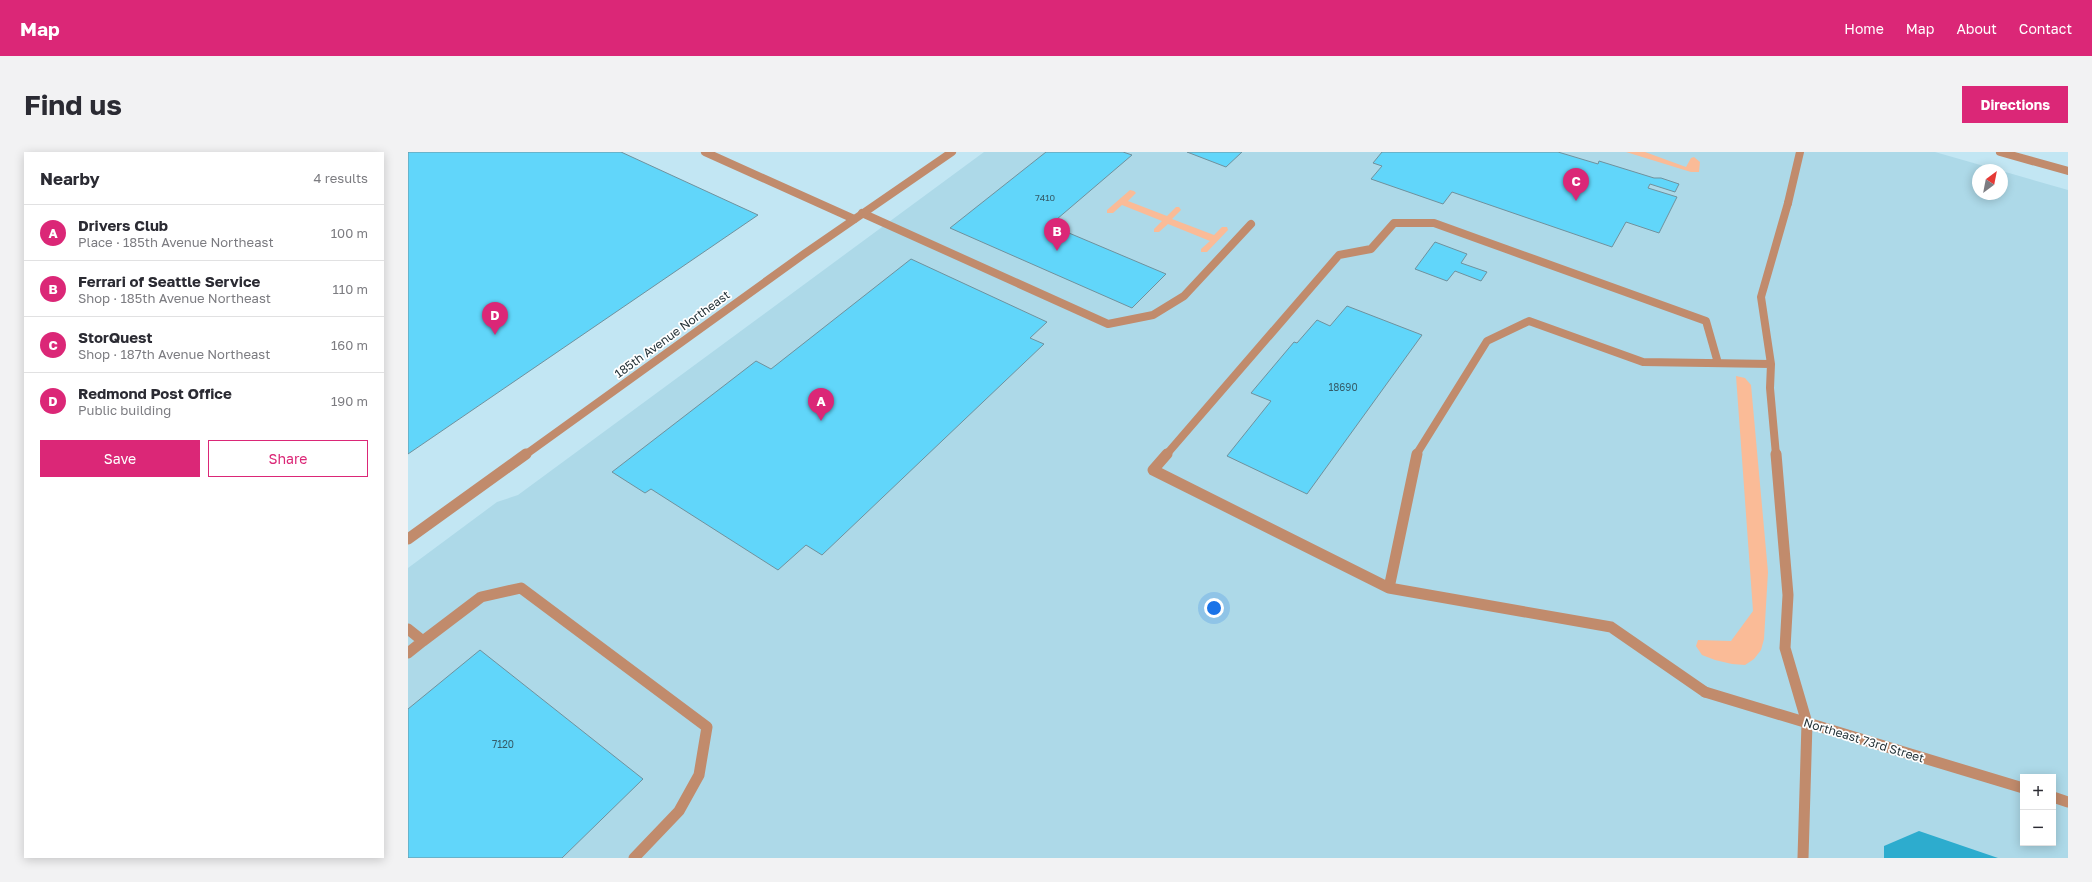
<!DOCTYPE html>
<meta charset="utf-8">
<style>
:root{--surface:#fff;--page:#f2f2f3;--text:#2b2b33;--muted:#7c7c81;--line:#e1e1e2;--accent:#db2777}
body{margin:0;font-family:"Golos Text",sans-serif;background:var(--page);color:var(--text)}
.controls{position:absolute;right:12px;bottom:12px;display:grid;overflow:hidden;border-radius:0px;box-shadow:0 2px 10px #0003}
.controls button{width:36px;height:36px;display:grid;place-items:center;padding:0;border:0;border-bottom:1px solid var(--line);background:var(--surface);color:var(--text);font:20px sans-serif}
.compass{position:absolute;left:1564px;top:12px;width:36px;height:36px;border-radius:50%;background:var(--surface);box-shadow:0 2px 10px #0003;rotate:32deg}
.you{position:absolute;left:806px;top:456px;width:14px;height:14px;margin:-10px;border:3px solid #fff;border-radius:50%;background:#1a73e8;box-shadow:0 0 0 6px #1a73e833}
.badge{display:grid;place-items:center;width:26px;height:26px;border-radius:50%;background:var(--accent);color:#fff;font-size:13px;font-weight:700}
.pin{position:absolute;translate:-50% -33px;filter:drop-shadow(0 1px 2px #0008)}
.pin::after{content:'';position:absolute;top:21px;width:14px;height:12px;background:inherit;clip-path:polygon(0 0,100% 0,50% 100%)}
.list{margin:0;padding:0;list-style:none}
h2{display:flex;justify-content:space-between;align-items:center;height:52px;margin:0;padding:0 16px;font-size:17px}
h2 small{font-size:13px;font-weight:400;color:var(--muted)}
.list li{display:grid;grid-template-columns:26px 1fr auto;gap:12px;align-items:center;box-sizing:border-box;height:56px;padding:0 16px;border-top:1px solid var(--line)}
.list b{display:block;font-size:15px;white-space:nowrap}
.list p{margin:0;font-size:13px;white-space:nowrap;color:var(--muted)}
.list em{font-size:13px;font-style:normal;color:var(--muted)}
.actions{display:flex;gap:8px;padding:12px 16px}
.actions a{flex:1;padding:9px 0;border:1px solid var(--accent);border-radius:0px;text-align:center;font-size:14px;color:var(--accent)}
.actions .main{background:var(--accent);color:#fff}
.map{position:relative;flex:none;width:1660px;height:706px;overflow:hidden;border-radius:0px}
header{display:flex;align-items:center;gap:24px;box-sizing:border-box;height:56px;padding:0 20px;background:var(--accent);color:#fff}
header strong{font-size:19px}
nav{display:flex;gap:22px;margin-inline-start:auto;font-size:14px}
.intro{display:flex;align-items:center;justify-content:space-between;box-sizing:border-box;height:96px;padding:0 24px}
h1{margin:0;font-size:28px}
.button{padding:10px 18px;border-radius:0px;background:var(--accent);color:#fff;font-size:14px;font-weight:700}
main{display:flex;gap:24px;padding:0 24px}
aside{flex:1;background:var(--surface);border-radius:0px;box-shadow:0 2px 10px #0003}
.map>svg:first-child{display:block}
.built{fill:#add9e8;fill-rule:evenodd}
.green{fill:#fabb97}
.water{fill:#2dacce}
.building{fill:#61d6fa;stroke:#6f919d}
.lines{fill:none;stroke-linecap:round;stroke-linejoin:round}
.service-far1{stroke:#c18b6c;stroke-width:8}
.service{stroke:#c18b6c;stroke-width:11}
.minor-far1{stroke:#c18b6c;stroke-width:8}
.minor{stroke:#c18b6c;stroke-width:11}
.tertiary-far1{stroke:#c18b6c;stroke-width:8}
.tertiary{stroke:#c18b6c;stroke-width:11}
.labels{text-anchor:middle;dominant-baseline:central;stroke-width:3.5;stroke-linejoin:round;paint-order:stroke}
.far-number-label{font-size:9px;fill:#355c69}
.number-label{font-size:10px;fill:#355c69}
.street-label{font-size:12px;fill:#263439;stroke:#fff}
</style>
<header>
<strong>Map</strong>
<nav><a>Home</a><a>Map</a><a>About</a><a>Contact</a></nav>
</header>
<div class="intro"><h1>Find us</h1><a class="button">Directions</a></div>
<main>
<aside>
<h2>Nearby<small>4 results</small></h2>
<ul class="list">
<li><span class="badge">A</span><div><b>Drivers Club</b><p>Place · 185th Avenue Northeast</p></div><em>100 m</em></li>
<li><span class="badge">B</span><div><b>Ferrari of Seattle Service</b><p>Shop · 185th Avenue Northeast</p></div><em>110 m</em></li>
<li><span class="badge">C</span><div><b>StorQuest</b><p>Shop · 187th Avenue Northeast</p></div><em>160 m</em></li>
<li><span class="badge">D</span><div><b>Redmond Post Office</b><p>Public building</p></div><em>190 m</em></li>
</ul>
<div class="actions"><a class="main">Save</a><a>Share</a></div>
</aside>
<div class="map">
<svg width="1660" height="706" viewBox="0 0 1660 706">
<rect width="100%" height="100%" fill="#c2e6f3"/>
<path class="built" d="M576,0H1527L1590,18H1570V42H1594V19L1660,38V706H0V416L89,350L110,343ZM1615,625H1645V691H1615Z"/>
<path class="green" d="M1218,0H1237L1278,15L1283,6L1286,5L1292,10L1291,20H1283Z
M722,38L726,39L728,41L720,49L759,64L768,55H771L773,58L764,67L806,83L814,75H819L820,78L799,100H793V97L802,89L760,72L751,80H746V77L754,69L714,53L705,61H699V58Z
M1328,224L1337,226L1343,233L1360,420L1356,487L1353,498L1346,507L1337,513L1324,512L1307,508L1294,503L1288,494L1290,488L1323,489L1345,459Z"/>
<path class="water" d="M1511,679L1590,706H1476V694Z"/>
<path class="building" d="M0,0H213L350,63L0,302Z
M638,0H715L724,3L642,73L758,122L724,156L542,76Z
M779,0H834L818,15Z
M974,0H1150L1190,12L1191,9L1246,26H1253L1271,32L1267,40L1242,32L1240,36L1269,45L1251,81L1218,70L1204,95L1044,40L1035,52L963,27L974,14L965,11Z
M1027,90L1059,102L1053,111L1079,120L1073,129L1047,119L1039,129L1007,117Z
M503,107L639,170L622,186L636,192L414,403L398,393L370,418L243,337L237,341L204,320L348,209L363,217Z
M939,154L1014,183L899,342L819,304L863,249L843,241L886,190L889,191L909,168L922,174Z
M72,498L235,627L154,706H0V557Z"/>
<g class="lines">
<path class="service-far1" d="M297,0L446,67
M454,61L700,172L745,163L776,144L843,72
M758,303L931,103L963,97L986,71H1026L1298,169L1310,211
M1008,303L1079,189L1121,169L1235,210L1363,212
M1368,303L1362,236L1363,212L1353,145L1380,51"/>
<path class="service" d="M759,302L745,318L981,436L1203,475L1297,540
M1368,302L1380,443L1377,496L1399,571L1395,706
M981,436L1009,302
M0,477L15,489L0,501
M15,489L73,445L113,436L299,575L291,623L271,659L226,706"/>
<path class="minor-far1" d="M1592,0L1660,19
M1380,51L1392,0"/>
<path class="minor" d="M1297,540L1615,636
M1645,645L1660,650"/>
<path class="tertiary-far1" d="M117,303L396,102L544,0"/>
<path class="tertiary" d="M0,387L118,302"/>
</g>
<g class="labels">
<g class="far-number-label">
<text x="637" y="45">7410</text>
</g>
<g class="number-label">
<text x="935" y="235">18690</text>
<text x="95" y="592">7120</text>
</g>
<g class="street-label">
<text transform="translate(264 182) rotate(-36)">185th Avenue Northeast</text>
<text transform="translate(1456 588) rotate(17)">Northeast 73rd Street</text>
</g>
</g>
</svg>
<div class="controls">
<button>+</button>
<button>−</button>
</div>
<svg class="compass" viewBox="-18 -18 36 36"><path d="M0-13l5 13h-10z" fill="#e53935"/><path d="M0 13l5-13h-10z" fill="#7c7c81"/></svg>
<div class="you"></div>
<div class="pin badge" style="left:413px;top:269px">A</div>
<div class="pin badge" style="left:649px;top:99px">B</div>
<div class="pin badge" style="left:1168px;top:49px">C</div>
<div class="pin badge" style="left:87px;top:183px">D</div>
</div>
</main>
